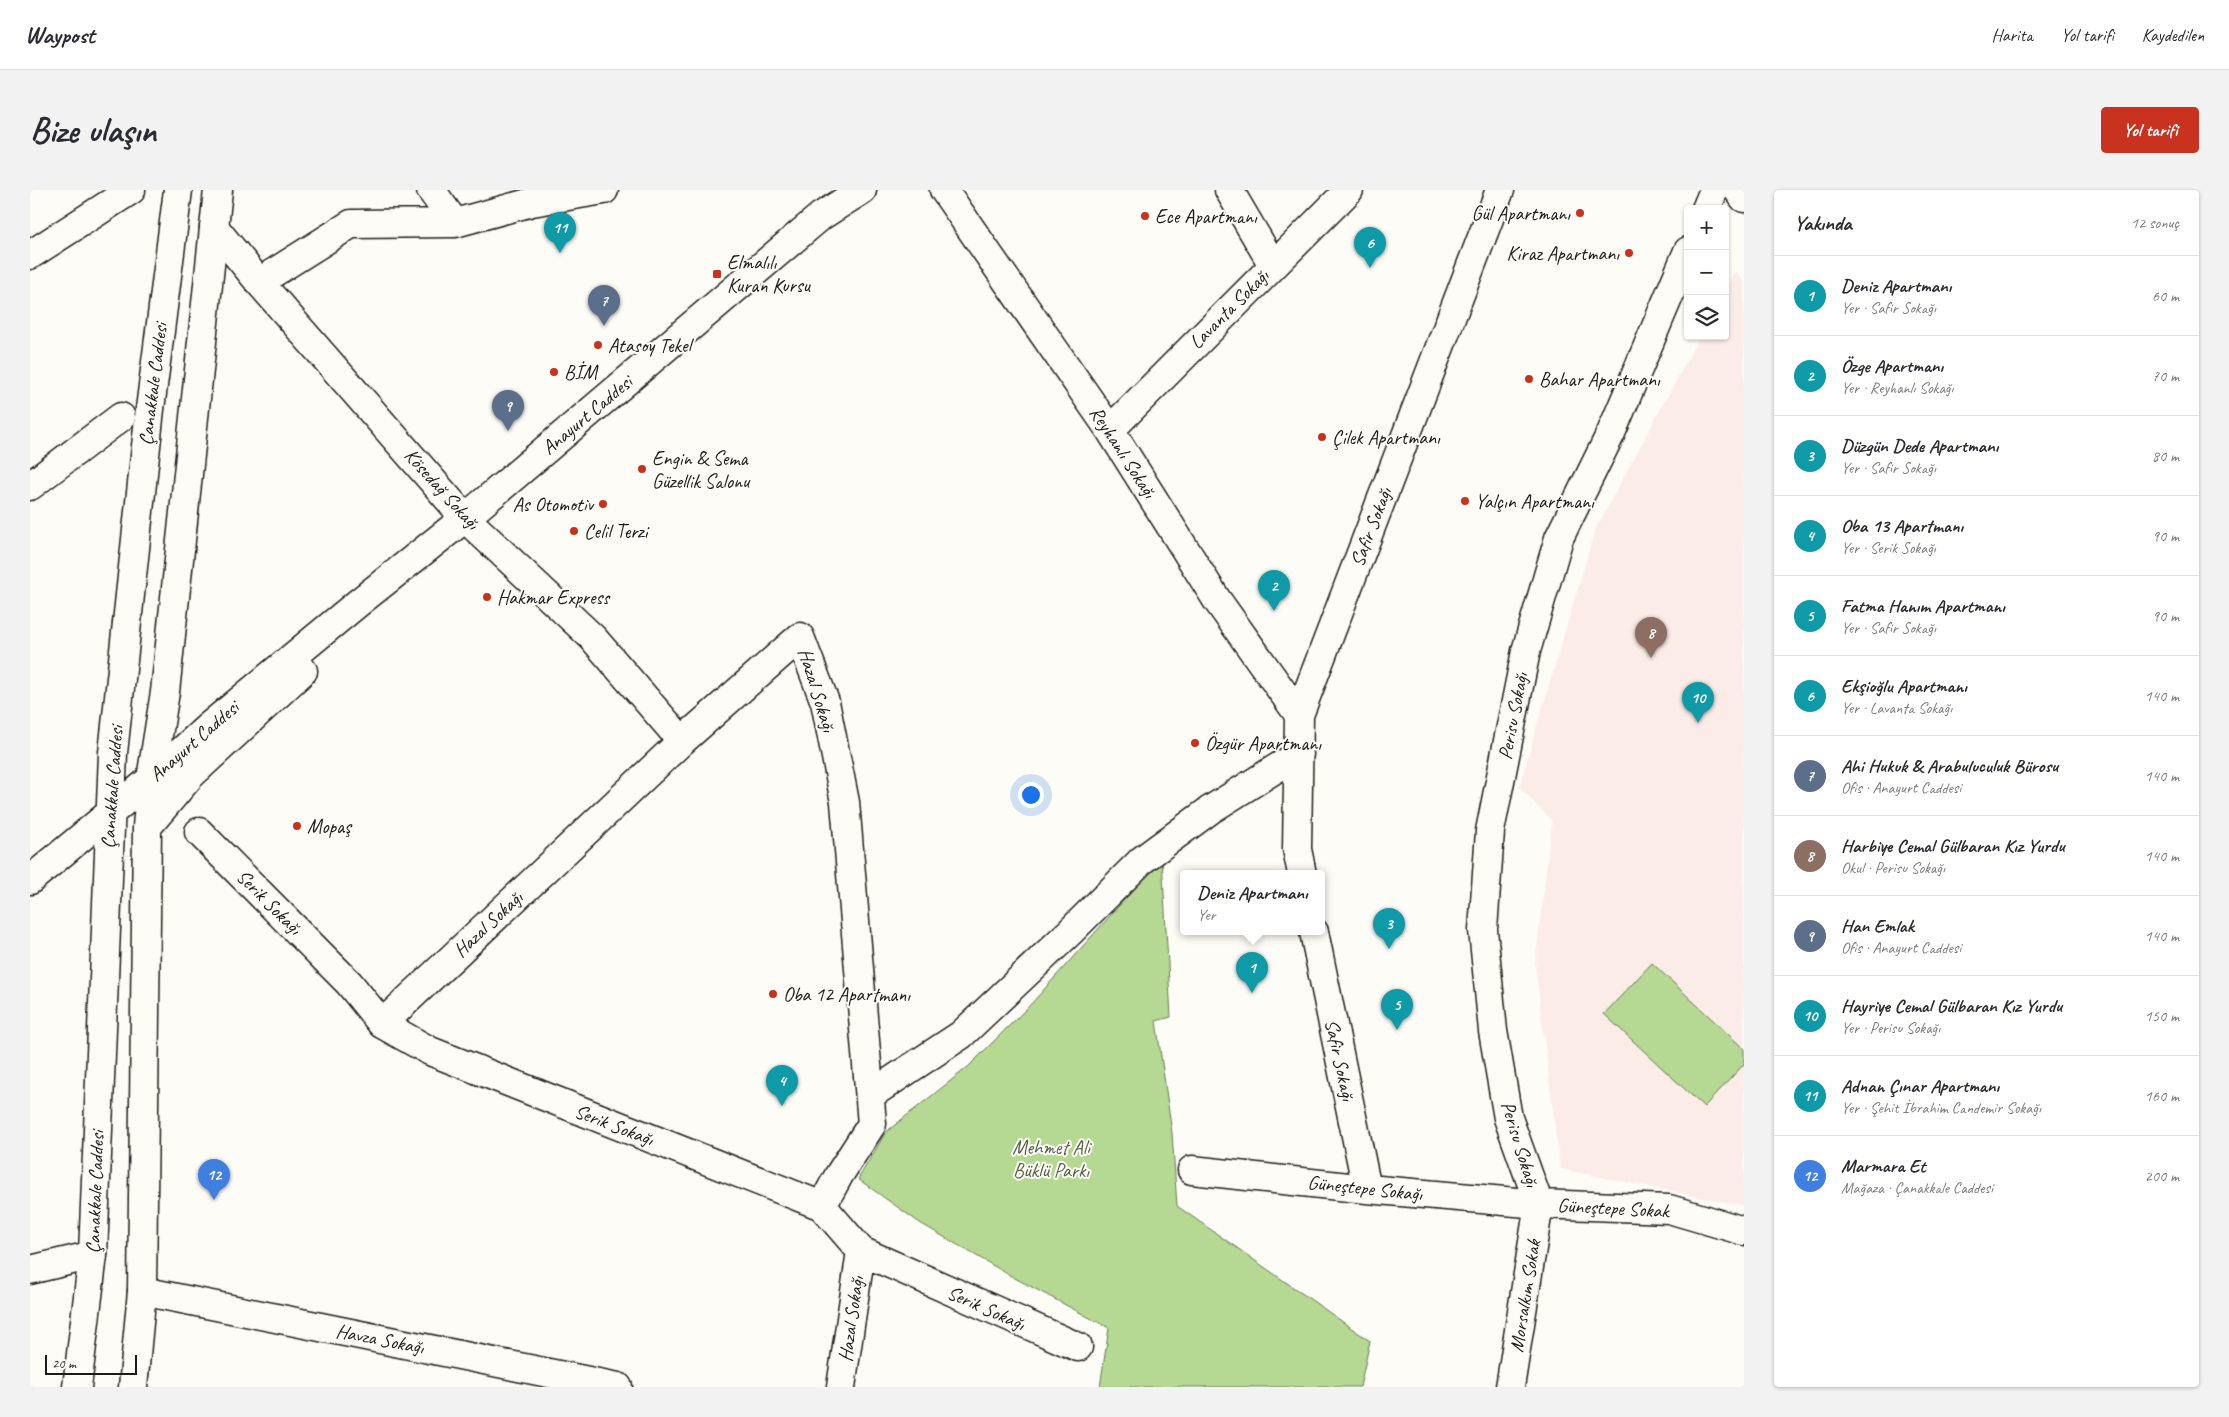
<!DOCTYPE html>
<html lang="tr">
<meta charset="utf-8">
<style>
:root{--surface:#fff;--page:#f2f2f3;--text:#2b2b33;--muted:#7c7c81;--line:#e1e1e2;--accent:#c8321e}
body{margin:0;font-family:Caveat,sans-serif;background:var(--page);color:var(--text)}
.controls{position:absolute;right:15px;top:15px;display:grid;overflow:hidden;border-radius:5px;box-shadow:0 1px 4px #0004}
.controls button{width:45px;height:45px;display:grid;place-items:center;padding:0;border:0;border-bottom:1px solid var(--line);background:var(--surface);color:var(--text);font:25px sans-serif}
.scale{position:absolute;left:15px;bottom:12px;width:92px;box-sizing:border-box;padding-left:5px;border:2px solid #1c1c1c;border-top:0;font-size:14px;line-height:18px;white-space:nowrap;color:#1c1c1c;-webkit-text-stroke:4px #fdfcf7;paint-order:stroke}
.you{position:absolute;left:1000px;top:604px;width:18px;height:18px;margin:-12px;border:4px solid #fff;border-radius:50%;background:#1a73e8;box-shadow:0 0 0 8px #1a73e833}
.badge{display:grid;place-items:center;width:32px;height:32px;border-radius:50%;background:var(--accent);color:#fff;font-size:16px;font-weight:700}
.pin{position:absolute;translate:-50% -41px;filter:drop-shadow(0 1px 2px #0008)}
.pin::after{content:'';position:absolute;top:26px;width:18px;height:15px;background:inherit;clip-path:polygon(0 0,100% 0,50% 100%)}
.popup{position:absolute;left:1150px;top:680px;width:145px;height:65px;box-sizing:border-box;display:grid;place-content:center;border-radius:5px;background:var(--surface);filter:drop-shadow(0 1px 4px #0005);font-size:16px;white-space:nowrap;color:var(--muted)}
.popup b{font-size:19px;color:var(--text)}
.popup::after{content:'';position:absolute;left:50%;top:100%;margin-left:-10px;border:10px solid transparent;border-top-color:var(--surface)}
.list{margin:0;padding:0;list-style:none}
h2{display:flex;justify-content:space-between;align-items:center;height:65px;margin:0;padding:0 20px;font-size:21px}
h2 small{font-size:16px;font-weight:400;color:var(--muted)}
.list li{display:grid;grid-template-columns:32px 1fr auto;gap:15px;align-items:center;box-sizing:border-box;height:80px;padding:0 20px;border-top:1px solid var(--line)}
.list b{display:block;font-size:19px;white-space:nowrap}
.list p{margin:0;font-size:16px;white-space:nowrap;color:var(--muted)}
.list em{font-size:16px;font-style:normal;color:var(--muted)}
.icon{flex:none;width:28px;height:28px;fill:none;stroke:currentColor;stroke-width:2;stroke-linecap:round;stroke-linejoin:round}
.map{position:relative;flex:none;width:1714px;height:1197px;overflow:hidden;border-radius:5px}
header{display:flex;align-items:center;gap:30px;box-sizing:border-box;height:70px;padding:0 25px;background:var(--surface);border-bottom:1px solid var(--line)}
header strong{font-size:24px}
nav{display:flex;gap:28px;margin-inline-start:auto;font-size:18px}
.intro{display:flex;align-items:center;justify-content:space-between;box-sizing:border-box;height:120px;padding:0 30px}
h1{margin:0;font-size:35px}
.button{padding:12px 22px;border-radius:5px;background:var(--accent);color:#fff;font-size:18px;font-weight:700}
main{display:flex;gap:30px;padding:0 30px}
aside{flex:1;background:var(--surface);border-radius:5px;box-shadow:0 1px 4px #0004}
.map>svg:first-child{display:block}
.built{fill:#fcece8}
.green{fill:#b5d893;stroke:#687a58}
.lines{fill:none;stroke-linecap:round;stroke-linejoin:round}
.street-casing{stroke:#1c1c1c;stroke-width:31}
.secondary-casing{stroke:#1c1c1c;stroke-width:31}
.street{stroke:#fdfcf7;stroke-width:28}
.secondary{stroke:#fdfcf7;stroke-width:28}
.poi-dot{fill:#c8321e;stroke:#fdfcf7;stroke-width:2}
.labels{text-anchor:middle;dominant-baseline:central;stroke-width:4;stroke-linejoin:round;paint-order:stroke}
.poi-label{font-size:20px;fill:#1c1c1c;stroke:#fdfcf7;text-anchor:start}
.street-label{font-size:20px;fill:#1c1c1c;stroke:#fdfcf7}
.park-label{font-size:20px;fill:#525e46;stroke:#fdfcf7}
</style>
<header>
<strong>Waypost</strong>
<nav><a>Harita</a><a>Yol tarifi</a><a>Kaydedilen</a></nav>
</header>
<div class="intro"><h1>Bize ulaşın</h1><a class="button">Yol tarifi</a></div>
<main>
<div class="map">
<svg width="1714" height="1197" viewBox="0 0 1714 1197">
<rect width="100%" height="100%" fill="#fdfcf7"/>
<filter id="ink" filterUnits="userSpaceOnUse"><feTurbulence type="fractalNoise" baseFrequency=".02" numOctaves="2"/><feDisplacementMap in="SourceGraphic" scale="10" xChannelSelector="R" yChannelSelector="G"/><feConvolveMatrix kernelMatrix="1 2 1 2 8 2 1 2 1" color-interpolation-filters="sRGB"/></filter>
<g filter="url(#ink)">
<path class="built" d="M1705,81L1714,92V1016L1530,979L1505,773L1522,631L1489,597L1565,340L1670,146H1695V99Z"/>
<path class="green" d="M1132,668L1141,827L1126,831L1142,943L1147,1016L1340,1151L1330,1197H1070L1079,1138L981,1086L890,1033L828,989L856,942L938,877L1000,815Z
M1622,773L1714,859V874L1674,917L1574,824Z"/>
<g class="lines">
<g class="street-casing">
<path id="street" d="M401,0L425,33
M914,0L1080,240L1187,410L1269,525
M1199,0L1243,75
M1676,19L1684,0
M184,37L229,92L435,328L563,448L652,551
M0,65L101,0
M229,92L321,34L425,33L502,12L574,0
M1080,240L1319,0
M0,296L91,227
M169,642L319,793L352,834L400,861L792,1016L831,1061L1048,1157
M1272,684L1267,659L1269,525L1470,0
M1284,742L1337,999
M352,834L652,551L770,447L795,512L815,612L842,934L809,985L792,1016
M840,905L931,845L1040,742L1112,670L1180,620L1269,564
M1162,980L1337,999L1509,1014L1639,1019L1714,1041
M0,1080L63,1065
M112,1101L588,1197
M811,1197L831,1061
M1480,1197L1509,1014L1478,928L1463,841L1453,740L1460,641L1496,461L1529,348L1581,243L1658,61"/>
</g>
<g class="secondary-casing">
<path id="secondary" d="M1708,0L1714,8
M117,637L161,585L273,481
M0,690L121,589L178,537L328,413L435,328L791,26L832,0
M47,1197L63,1065L83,563L120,219L148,0
M103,1197L112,1101L117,637L121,589L135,502L188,0"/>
</g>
<use href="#street" class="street"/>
<use href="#secondary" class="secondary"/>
</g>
</g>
<g class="poi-dot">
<circle cx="1550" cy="23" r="5"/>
<circle cx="1115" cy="26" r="5"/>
<circle cx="1599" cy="63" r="5"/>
<rect x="682" y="79" width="10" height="10" rx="2.5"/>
<circle cx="568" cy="155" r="5"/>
<circle cx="524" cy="182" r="5"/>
<circle cx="1499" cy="189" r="5"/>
<circle cx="1292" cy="247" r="5"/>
<circle cx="612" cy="279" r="5"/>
<circle cx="1435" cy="311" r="5"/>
<circle cx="573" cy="314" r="5"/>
<circle cx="544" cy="341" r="5"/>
<circle cx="457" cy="407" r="5"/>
<circle cx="1165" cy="553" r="5"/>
<circle cx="267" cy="636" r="5"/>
<circle cx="743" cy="804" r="5"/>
</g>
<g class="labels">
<g class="poi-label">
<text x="1540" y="23" text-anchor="end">Gül Apartmanı</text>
<text x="1125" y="26">Ece Apartmanı</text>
<text x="1589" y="63" text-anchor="end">Kiraz Apartmanı</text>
<text x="697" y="72">Elmalılı<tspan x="697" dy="23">Kuran Kursu</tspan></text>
<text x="578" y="155">Atasoy Tekel</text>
<text x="534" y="182">BİM</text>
<text x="1509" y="189">Bahar Apartmanı</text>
<text x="1302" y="247">Çilek Apartmanı</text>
<text x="622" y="268">Engin &amp; Sema<tspan x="622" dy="23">Güzellik Salonu</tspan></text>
<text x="1445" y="311">Yalçın Apartmanı</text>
<text x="563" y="314" text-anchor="end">As Otomotiv</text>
<text x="554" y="341">Celil Terzi</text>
<text x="467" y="407">Hakmar Express</text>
<text x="1175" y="553">Özgür Apartmanı</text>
<text x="277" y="636">Mopaş</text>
<text x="753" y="804">Oba 12 Apartmanı</text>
</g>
<g class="street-label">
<text transform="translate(1199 119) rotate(-45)">Lavanta Sokağı</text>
<text transform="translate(123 194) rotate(-83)">Çanakkale Caddesi</text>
<text transform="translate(557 225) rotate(-40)">Anayurt Caddesi</text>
<text transform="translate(1093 262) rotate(57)">Reyhanlı Sokağı</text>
<text transform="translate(412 299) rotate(48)">Kösedağ Sokağı</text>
<text transform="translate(1341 337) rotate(-69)">Safir Sokağı</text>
<text transform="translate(787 500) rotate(73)">Hazal Sokağı</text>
<text transform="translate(1483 526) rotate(-79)">Perisu Sokağı</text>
<text transform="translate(164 551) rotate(-41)">Anayurt Caddesi</text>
<text transform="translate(82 597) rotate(-86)">Çanakkale Caddesi</text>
<text transform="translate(239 712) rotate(45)">Serik Sokağı</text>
<text transform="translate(458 734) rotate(-43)">Hazal Sokağı</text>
<text transform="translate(1310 870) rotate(78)">Safir Sokağı</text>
<text transform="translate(584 935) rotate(21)">Serik Sokağı</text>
<text transform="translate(1490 954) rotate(73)">Perisu Sokağı</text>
<text transform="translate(1335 998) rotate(6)">Güneştepe Sokağı</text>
<text transform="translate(65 1002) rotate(-88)">Çanakkale Caddesi</text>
<text transform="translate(1583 1018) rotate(3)">Güneştepe Sokak</text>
<text transform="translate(1495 1106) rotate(-81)">Morsalkım Sokak</text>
<text transform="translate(956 1118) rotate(24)">Serik Sokağı</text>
<text transform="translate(821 1129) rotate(-82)">Hazal Sokağı</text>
<text transform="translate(350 1149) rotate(11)">Havza Sokağı</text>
</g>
<g class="park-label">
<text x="1021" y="957">Mehmet Ali<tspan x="1021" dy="23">Büklü Parkı</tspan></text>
</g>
</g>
</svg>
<div class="controls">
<button>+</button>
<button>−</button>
<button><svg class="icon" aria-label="layers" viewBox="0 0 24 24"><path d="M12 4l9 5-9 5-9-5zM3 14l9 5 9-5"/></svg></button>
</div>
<div class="scale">20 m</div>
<div class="you"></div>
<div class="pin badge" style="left:1222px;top:803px;background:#0f9aa8">1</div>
<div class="popup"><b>Deniz Apartmanı</b>Yer</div>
<div class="pin badge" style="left:1244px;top:421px;background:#0f9aa8">2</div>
<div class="pin badge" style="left:1359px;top:759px;background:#0f9aa8">3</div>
<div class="pin badge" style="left:752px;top:916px;background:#0f9aa8">4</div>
<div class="pin badge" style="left:1367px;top:840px;background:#0f9aa8">5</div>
<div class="pin badge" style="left:1340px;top:78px;background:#0f9aa8">6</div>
<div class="pin badge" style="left:574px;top:136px;background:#5c6f8a">7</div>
<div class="pin badge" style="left:1621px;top:468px;background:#8d6e63">8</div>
<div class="pin badge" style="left:478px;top:241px;background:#5c6f8a">9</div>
<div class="pin badge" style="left:1668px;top:533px;background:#0f9aa8">10</div>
<div class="pin badge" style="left:530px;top:63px;background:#0f9aa8">11</div>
<div class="pin badge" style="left:184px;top:1010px;background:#3f7fe0">12</div>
</div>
<aside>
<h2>Yakında<small>12 sonuç</small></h2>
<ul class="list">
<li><span class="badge" style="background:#0f9aa8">1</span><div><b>Deniz Apartmanı</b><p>Yer · Safir Sokağı</p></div><em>60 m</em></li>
<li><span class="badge" style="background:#0f9aa8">2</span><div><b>Özge Apartmanı</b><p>Yer · Reyhanlı Sokağı</p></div><em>70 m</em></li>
<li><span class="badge" style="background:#0f9aa8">3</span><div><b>Düzgün Dede Apartmanı</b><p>Yer · Safir Sokağı</p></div><em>80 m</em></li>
<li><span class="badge" style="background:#0f9aa8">4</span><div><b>Oba 13 Apartmanı</b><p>Yer · Serik Sokağı</p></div><em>90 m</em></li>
<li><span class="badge" style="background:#0f9aa8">5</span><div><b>Fatma Hanım Apartmanı</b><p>Yer · Safir Sokağı</p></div><em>90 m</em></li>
<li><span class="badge" style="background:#0f9aa8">6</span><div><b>Ekşioğlu Apartmanı</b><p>Yer · Lavanta Sokağı</p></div><em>140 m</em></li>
<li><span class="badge" style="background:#5c6f8a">7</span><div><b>Ahi Hukuk &amp; Arabuluculuk Bürosu</b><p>Ofis · Anayurt Caddesi</p></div><em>140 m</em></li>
<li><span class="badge" style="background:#8d6e63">8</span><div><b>Harbiye Cemal Gülbaran Kız Yurdu</b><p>Okul · Perisu Sokağı</p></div><em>140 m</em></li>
<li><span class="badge" style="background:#5c6f8a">9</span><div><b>Han Emlak</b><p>Ofis · Anayurt Caddesi</p></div><em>140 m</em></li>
<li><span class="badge" style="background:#0f9aa8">10</span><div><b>Hayriye Cemal Gülbaran Kız Yurdu</b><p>Yer · Perisu Sokağı</p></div><em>150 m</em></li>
<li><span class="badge" style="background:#0f9aa8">11</span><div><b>Adnan Çınar Apartmanı</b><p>Yer · Şehit İbrahim Candemir Sokağı</p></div><em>160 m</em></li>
<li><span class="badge" style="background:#3f7fe0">12</span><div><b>Marmara Et</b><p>Mağaza · Çanakkale Caddesi</p></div><em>200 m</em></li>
</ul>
</aside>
</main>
